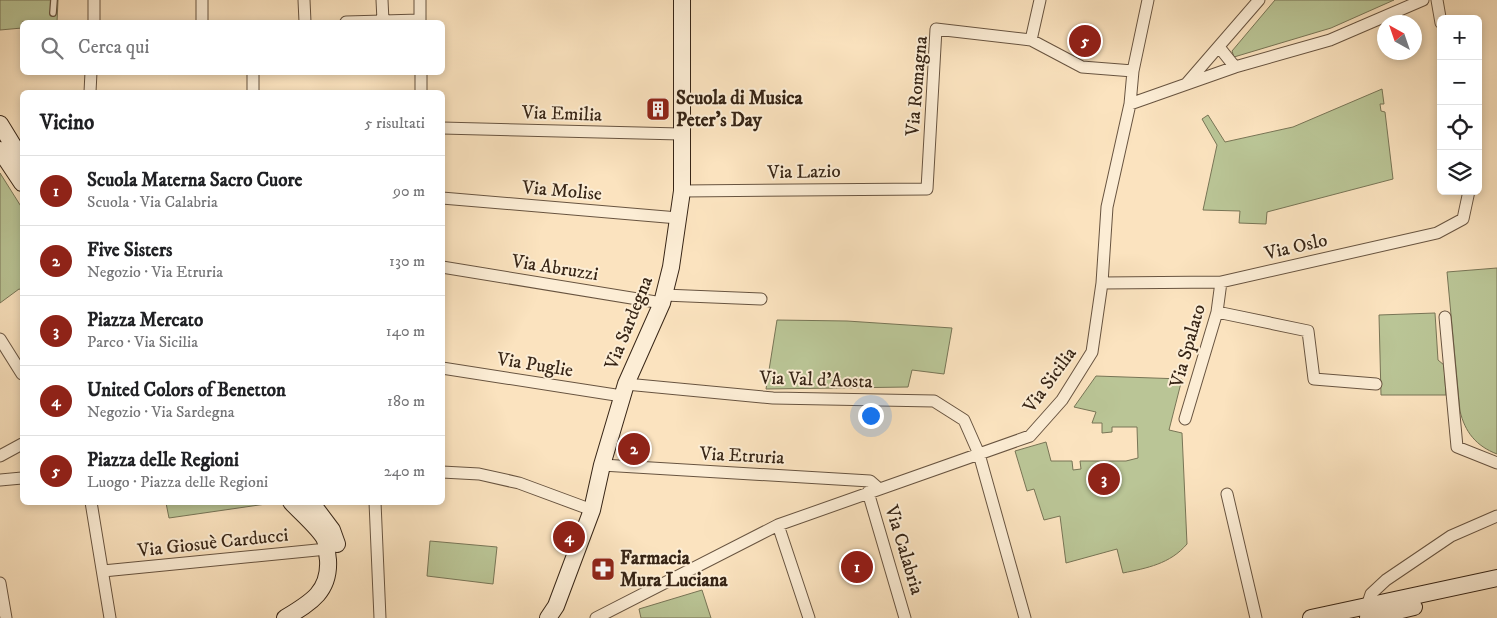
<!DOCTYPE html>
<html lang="it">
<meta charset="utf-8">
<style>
:root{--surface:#fff;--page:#f6f6f6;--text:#202124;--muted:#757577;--line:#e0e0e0;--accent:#8f2418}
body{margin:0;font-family:"IM FELL DW Pica",serif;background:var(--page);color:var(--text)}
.controls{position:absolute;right:15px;top:15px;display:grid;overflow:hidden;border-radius:8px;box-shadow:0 2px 8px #0003}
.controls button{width:45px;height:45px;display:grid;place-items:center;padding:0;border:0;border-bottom:1px solid var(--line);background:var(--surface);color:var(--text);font:25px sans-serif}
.compass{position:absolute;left:1377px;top:15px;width:45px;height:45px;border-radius:50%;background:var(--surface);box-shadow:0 2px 8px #0003;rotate:320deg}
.you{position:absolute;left:870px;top:415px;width:18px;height:18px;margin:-12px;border:4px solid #fff;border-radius:50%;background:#1a73e8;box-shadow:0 0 0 8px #1a73e833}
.badge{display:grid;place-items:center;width:32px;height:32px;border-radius:50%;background:var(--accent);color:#fff;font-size:16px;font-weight:700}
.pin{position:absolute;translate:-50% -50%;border:2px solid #fff;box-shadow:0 1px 5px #0006}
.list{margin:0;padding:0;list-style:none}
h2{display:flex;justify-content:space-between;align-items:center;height:65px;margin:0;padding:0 20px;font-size:21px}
h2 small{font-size:16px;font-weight:400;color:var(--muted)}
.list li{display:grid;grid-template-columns:32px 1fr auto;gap:15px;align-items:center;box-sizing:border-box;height:70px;padding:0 20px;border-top:1px solid var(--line)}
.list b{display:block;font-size:19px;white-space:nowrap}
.list p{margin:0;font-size:16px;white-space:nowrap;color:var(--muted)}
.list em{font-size:16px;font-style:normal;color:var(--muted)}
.icon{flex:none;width:28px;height:28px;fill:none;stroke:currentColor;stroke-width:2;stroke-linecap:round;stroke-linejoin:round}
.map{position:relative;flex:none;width:1497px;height:618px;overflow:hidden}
.search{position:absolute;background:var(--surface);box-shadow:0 2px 8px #0003;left:20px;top:20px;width:425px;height:55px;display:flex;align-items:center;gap:12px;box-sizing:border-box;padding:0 18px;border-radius:8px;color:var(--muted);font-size:19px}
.panel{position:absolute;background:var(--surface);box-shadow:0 2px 8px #0003;left:20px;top:90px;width:425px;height:415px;border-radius:8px}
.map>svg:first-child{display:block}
.green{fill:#bac596;stroke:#787556}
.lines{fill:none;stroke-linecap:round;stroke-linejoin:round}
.lane-casing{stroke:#685440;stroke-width:8}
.street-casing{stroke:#685440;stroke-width:13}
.secondary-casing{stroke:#372516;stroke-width:18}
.lane{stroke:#fcedd5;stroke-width:5.5}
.street{stroke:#fcedd5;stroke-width:11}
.secondary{stroke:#fcedd5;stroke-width:16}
.labels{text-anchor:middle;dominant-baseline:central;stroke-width:4;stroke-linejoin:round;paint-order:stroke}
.street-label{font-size:19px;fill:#372516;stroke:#fcedd5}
.poi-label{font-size:19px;font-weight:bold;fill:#372516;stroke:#fcedd5;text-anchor:start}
</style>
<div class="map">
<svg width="1497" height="618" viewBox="0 0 1497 618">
<rect width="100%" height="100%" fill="#fbe3bf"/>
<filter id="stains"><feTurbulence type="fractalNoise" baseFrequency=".004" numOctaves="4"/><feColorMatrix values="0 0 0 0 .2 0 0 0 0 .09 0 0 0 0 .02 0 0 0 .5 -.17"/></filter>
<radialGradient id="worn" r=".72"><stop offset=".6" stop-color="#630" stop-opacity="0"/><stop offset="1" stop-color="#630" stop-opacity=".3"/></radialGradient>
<path class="green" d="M0,0H58L57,22H22V28L0,30Z
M1275,0H1394L1331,28L1234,57L1232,51Z
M1382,89L1384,104H1380L1381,111L1385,112L1393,179L1267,212L1266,224L1239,223L1240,211L1203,210L1217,145L1202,119L1208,115L1225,142L1293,127Z
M0,173L22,208V290L19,289L0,303Z
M1497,268V454C1476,446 1465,432 1460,411L1447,272Z
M1435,313L1438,360L1444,365L1446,395H1381L1379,315Z
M777,320L847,321L952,328L944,374L912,370L908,387L766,389Z
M1096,376L1182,379L1169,430L1182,433L1187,544C1170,564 1147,568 1123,573L1117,549L1066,563L1060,516L1044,520L1034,489L1027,491L1015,451L1046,442L1051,461H1072L1073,470L1081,469L1080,461H1126L1138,458L1137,427H1112V432L1102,433V423H1092L1096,412L1074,407Z
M166,503V502L273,503L169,518Z
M430,541L497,547L493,584L427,576Z
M702,590L711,618H641L639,609Z"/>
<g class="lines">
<g class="lane-casing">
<path id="lane" d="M53,13L54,0"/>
</g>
<g class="street-casing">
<path id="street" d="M202,0V22
M304,0L305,22
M382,0L383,21
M420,0V22
M1437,0L1441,23
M94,22V0
M346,22L420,20
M1031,40L1040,0
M1219,47L1235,67
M253,72V92
M421,72V92
M1187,83L1259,0
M90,92L91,72
M1130,104L1235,67L1330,40L1423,0
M442,128L680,134
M682,191L927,189L936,29L1031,40L1082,67L1133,71
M442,198L678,218
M442,267L662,303
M1102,283L1221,282L1437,233L1463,219L1469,191
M664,295L761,299
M1217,312L1308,331L1314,379L1376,384
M1445,317L1457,447L1497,463
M0,339L22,374
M442,368L622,396
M626,384L773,398L934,401L964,420L979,454L1025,618
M1185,419L1217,312L1221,282
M0,456L22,444
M602,465L870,481L878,488
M442,472L479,474L519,483L592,510
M0,480L22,478
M868,492L905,618
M1227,494L1256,618
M91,502L110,618
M375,502L380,618
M778,525L809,618
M103,571L327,549
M0,583L6,618
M1369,612L1367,606L1371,594L1386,580L1451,536L1497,516
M596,618L778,525L1030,436L1062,400L1092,352L1102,283L1107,207L1130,104L1133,71L1148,0"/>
</g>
<g class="secondary-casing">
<path id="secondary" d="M0,124L22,160
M0,150L22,183
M311,502L332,530L337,544
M285,618C310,603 330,592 328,560C327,554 327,546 325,540C321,530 300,512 291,502
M548,618L556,606L592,510L602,465L626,384L662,303L671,267L682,191V0
M1311,618L1497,578
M1368,618L1414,607"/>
</g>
<use href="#lane" class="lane"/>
<use href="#street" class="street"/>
<use href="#secondary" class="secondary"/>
</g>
<defs>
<g id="building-square" transform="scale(1.25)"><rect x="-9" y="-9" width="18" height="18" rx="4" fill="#8f2418" stroke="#fcedd5"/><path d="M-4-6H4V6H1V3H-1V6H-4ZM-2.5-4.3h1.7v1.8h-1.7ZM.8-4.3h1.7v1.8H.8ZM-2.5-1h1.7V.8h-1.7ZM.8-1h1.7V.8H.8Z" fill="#fff"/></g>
<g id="pharmacy-square" transform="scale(1.25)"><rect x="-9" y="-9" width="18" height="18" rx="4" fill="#8f2418" stroke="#fcedd5"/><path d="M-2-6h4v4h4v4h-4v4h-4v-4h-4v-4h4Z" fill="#fff"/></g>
</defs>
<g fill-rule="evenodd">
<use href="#building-square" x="658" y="109"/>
<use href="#pharmacy-square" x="603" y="569"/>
</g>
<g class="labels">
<g class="street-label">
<text transform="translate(917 86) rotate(-85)">Via Romagna</text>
<text transform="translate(562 114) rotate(2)">Via Emilia</text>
<text transform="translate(804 172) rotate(-1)">Via Lazio</text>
<text transform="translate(562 191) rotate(5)">Via Molise</text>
<text transform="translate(1296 247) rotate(-13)">Via Oslo</text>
<text transform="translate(555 268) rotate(9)">Via Abruzzi</text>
<text transform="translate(629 323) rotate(-68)">Via Sardegna</text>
<text transform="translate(1188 346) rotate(-74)">Via Spalato</text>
<text transform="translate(535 365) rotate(9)">Via Puglie</text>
<text transform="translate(816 380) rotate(2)">Via Val d'Aosta</text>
<text transform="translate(1050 380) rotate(-54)">Via Sicilia</text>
<text transform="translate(742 456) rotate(3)">Via Etruria</text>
<text transform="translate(213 543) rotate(-6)">Via Giosuè Carducci</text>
<text transform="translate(904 550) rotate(73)">Via Calabria</text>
</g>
<g class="poi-label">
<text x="676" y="98">Scuola di Musica<tspan x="676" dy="22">Peter's Day</tspan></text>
<text x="620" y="558">Farmacia<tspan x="620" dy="22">Mura Luciana</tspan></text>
</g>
</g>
<rect width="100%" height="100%" filter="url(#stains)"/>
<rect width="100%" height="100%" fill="url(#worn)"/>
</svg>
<div class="controls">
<button>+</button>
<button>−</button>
<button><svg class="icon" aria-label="locate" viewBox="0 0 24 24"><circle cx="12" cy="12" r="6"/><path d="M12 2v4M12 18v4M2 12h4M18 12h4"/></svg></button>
<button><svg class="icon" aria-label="layers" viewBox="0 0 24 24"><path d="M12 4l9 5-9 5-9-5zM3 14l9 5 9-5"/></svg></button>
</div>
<svg class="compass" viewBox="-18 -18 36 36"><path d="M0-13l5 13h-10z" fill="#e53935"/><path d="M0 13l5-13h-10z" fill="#757577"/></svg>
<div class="you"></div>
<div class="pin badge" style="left:857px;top:567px">1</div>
<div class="pin badge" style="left:634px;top:449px">2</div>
<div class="pin badge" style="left:1104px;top:479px">3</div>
<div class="pin badge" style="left:569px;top:537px">4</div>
<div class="pin badge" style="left:1085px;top:41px">5</div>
<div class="search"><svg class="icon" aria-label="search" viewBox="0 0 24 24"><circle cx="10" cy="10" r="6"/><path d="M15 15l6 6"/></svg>Cerca qui</div>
<section class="panel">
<h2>Vicino<small>5 risultati</small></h2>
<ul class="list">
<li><span class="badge">1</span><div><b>Scuola Materna Sacro Cuore</b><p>Scuola · Via Calabria</p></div><em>90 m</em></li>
<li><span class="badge">2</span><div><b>Five Sisters</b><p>Negozio · Via Etruria</p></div><em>130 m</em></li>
<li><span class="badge">3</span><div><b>Piazza Mercato</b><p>Parco · Via Sicilia</p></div><em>140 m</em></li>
<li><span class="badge">4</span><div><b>United Colors of Benetton</b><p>Negozio · Via Sardegna</p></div><em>180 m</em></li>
<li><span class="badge">5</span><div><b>Piazza delle Regioni</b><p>Luogo · Piazza delle Regioni</p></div><em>240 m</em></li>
</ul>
</section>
</div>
